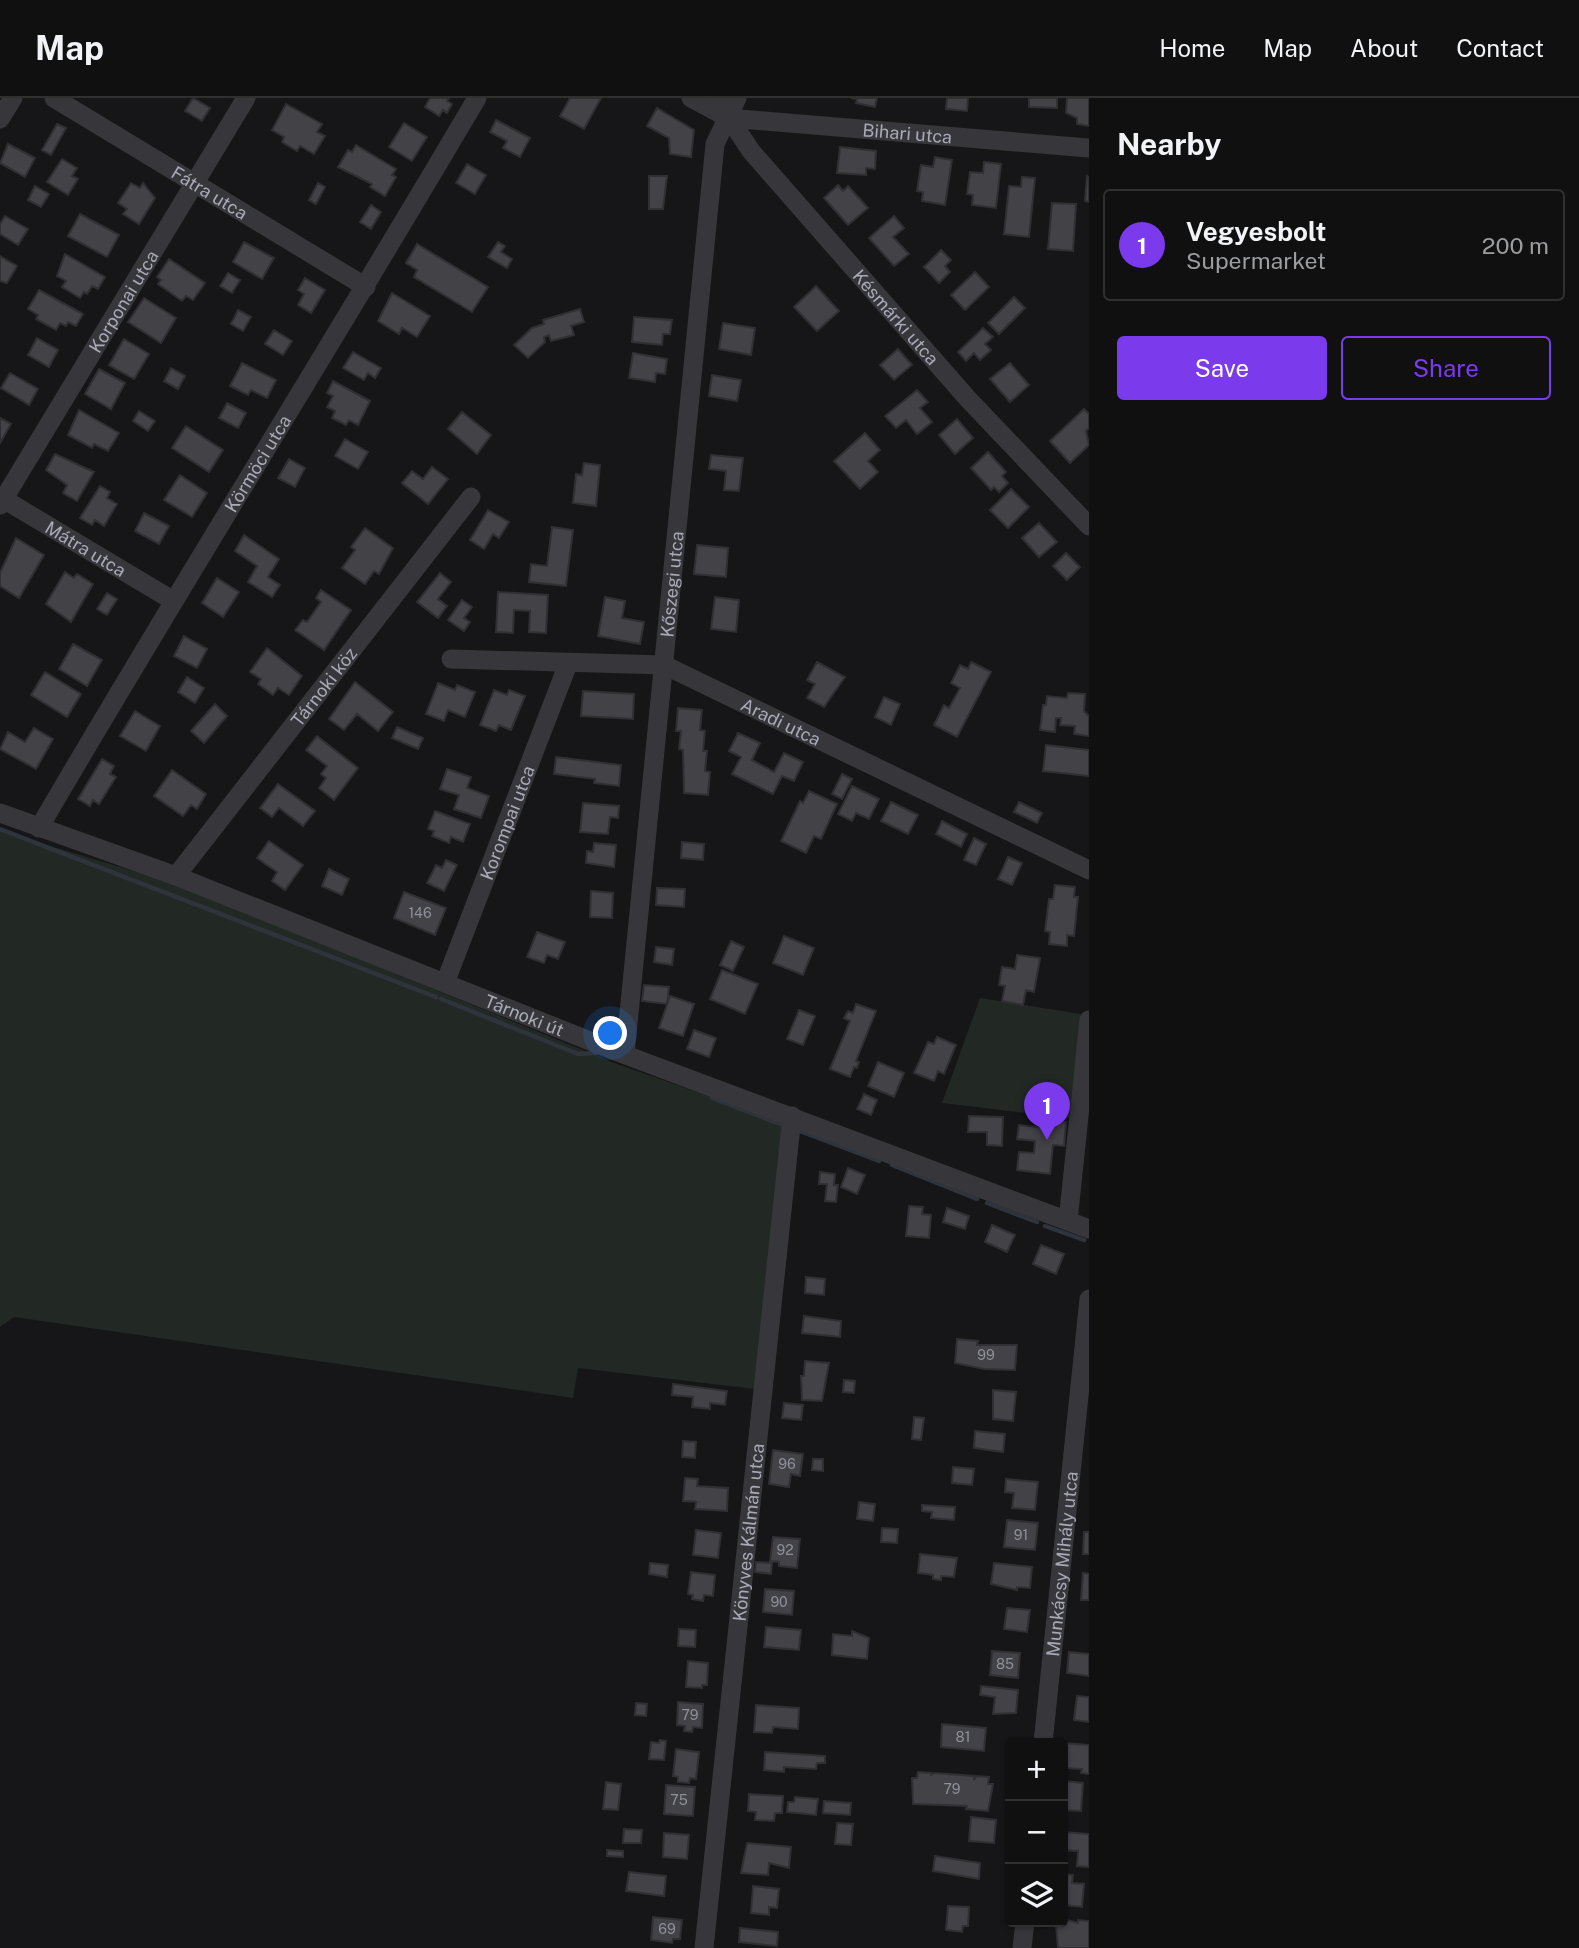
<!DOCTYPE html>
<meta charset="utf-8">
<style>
:root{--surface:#101011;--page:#19191a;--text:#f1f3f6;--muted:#9c9d9f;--line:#303031;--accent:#7c3aed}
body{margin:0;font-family:"Public Sans",sans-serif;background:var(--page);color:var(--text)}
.controls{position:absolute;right:21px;bottom:21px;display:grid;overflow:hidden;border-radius:7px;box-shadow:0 2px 5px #0004}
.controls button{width:63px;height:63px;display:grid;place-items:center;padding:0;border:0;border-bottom:2px solid var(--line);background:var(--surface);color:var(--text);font:35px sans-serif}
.you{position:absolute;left:611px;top:936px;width:24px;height:24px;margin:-18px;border:5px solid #fff;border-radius:50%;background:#1a73e8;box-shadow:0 0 0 10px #1a73e833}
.badge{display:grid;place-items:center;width:46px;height:46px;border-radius:50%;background:var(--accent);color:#fff;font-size:23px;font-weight:700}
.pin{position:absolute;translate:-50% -58px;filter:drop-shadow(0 2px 4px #0008)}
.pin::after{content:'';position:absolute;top:37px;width:24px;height:21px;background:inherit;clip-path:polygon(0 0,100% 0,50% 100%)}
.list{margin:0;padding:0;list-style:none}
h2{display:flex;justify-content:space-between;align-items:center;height:91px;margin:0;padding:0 28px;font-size:30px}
h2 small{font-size:23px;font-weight:400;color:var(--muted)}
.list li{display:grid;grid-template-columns:46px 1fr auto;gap:21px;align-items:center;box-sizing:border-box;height:112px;margin:0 14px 14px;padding:0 14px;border:2px solid var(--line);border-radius:7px}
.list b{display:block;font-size:26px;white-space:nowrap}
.list p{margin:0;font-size:23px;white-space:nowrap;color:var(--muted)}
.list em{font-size:23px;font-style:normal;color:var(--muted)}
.actions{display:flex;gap:14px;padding:21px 28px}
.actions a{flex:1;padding:16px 0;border:2px solid var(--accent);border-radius:7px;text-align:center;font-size:24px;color:var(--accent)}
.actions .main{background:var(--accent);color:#fff}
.icon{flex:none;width:38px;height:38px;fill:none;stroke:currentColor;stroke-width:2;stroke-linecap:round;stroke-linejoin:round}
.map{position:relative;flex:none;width:1089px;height:1850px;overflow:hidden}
header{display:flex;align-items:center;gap:42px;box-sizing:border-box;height:98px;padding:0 35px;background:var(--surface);border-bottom:2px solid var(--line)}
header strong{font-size:33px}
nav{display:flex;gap:38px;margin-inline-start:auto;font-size:24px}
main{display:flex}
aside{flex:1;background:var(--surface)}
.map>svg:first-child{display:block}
.green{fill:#222924}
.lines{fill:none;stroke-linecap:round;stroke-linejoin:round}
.stream{stroke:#2f333c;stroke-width:4.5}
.building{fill:#424247;stroke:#302f33;stroke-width:2}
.minor{stroke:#37373b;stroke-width:19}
.labels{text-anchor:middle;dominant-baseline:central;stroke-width:6;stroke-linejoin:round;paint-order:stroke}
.number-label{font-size:14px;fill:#8e909a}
.street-label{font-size:18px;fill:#a8aab6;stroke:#111012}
</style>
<header>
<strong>Map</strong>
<nav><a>Home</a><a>Map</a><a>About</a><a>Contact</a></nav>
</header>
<main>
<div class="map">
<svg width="1089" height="1850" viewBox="0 0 1089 1850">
<rect width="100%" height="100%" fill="#161517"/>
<path class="green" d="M0,733L177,786L617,966L786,1025L755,1291L578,1270L573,1300L14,1219L0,1229Z
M980,900L1081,916L1069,1020L942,1005Z"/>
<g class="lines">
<path class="stream" d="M0,731L436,899
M441,901L578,956L596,955
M712,1000L780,1026
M797,1032L879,1063
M892,1067L977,1101
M987,1105L1037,1124
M1045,1128L1084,1142"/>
</g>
<path class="building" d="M193,0L210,10L202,23L185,13Z
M430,0H449L447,3L452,6L447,15L443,12L439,18L425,9Z
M570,0H601L584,31L560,18Z
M851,0H877L875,9L856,5L857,1Z
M947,0H968L967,13L946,11Z
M1029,0H1057V10L1029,9Z
M1067,0H1089V28L1077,26V20L1066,15Z
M286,6L322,26L317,34L325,38L314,56L300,48L297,53L282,44L284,39L272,32Z
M657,10L694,32L691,59L670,56L669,40L647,28Z
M496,22L530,40L520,59L503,50L507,43L490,34Z
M404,25L427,39L412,63L389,49Z
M57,26L66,30L51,57L42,52Z
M8,46L35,60L25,79L0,65Z
M356,47L396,71L392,77L396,79L385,98L370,89L372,86L338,69L348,52L352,54Z
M840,49L876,53L875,71L866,70V77L837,75Z
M935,59L952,62L945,107L922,103L923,94L917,93L921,67L933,69Z
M62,61L77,70L72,78L78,81L68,97L47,84Z
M984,64L1001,66L996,110L972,107L973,97L967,96L970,74L983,75Z
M467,66L486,77L475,96L456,85Z
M649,78H667L663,111H649Z
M1087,78L1089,79V104L1085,103Z
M1022,79L1035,80L1029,139L1004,136L1009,88L1021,89Z
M131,85L140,90L143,85L155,100L139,126L123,116L127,111L118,105Z
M318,85L325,89L316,106L309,102Z
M838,87L843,93L848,88L868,110L848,127L824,100Z
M35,88L49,96L41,109L28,102Z
M1052,105L1076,106L1073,153L1048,151Z
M371,107L381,114L371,131L360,124Z
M80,116L119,137L107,159L68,138Z
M5,118L28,131L18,147L0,136V126Z
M894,118L904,130L893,139L909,156L894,168L869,140Z
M244,144L274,160L262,181L233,164Z
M498,144L505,148L501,154L512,161L507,170L488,159Z
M417,146L488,189L472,214L414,179L417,172L406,165Z
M941,152L951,162L945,168L950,174L939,185L924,169Z
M65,156L105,179L98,191L92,188L87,196L84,194L80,200L62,189L66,183L57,178Z
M0,158L17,168L7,185L0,183Z
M169,161L205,185L193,202L186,198L182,203L158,186L161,182L157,179Z
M975,174L989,189L965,212L951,197Z
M228,175L240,182L232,195L220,188Z
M305,180L325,192L311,215L298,207L304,196L298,192Z
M816,188L839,213L817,233L794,209Z
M39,192L83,216L76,228L68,224L66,228L60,225L56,232L36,221L38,217L28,211Z
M392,195L430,218L417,239L402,230L399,236L378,223Z
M1014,199L1025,210L999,236L988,225Z
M144,200L176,220L161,245L128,224Z
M580,211L584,224L571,228L574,237L551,243L549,237L544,239L545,244L528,260L514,247L532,230L544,226L543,222Z
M238,212L251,219L243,233L231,226Z
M634,219L672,222L670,236H663L662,247L632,244Z
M723,225L755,230L751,257L719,251Z
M983,230L993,239L985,246L991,252L980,262L974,255L966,263L958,254Z
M274,232L292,243L283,257L265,246Z
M37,240L58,252L49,269L28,257Z
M124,241L149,256L134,281L109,267Z
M898,251L912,267L894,282L880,267Z
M353,254L381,270L375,280L368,275L364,282L343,270Z
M633,255L667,261L665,276L656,275L655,284L629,280Z
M242,265L276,282L267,300L251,292L248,297L230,288Z
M1010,265L1029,287L1010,304L990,281Z
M171,270L185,278L178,291L164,283Z
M99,271L125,285L111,311L85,296Z
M10,275L38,291L29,307L1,290Z
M712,277L741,282L737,303L709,298Z
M333,283L370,303L358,327L349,322L346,327L332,320L335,313L327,309L333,298L327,295Z
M917,292L928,304L920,310L932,324L917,336L906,322L896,330L885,318Z
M227,305L246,315L238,330L219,320Z
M1084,311L1089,316V330L1086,333L1089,347L1070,365L1050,343Z
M79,312L119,335L108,353L94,346L92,350L68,337Z
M139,313L155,323L148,333L133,323Z
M462,314L491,337L477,356L448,331Z
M0,320L11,326L0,345Z
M957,321L973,340L955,356L939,337Z
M186,328L223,352L209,374L172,350Z
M865,335L880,352L868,363L878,374L860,391L834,363Z
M345,341L368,354L358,371L335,358Z
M988,354L1006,374L1002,378L1008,385L999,394L994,389L991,392L971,370Z
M55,356L94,374L77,403L63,395L67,387L46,372Z
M711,357L743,360L739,393L724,392L726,373L709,371Z
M289,361L305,370L295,389L278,380Z
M584,365L600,367L596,408L573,405L576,376L582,377Z
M432,369L448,381L428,406L402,385L412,373L423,381Z
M180,377L207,395L192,419L164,402Z
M100,388L110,394L107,400L117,406L104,428L95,422L92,427L80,420Z
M1011,391L1029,409L1008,430L990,412Z
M488,412L509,424L499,440L493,436L484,451L470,442Z
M144,415L169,428L159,446L135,433Z
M1039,425L1057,444L1039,459L1022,440Z
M552,429L573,432L566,488L529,484L531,466L547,468Z
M365,430L393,450L379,476L374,473L365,486L342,470L355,452L351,449Z
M244,437L279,461L268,479L280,487L272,499L248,484L257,468L235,453Z
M16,440L44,457L19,500L0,488V475Z
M697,447L728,450L726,479L694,476Z
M1066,455L1080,469L1067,482L1053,468Z
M65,474L74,480L77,476L93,486L71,524L46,506Z
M440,475L451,484L438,501L447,508L438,520L417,504Z
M217,480L239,494L223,519L202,505Z
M321,492L351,512L324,552L295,532L303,522L307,524L321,504L316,500Z
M498,494L548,497L546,535L529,534L530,513L514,512L513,535L496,534Z
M107,495L117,501L107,517L97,511Z
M605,499L625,503L622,520L644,524L640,546L598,538Z
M715,499L739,502L736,534L711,531Z
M462,502L472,509L464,520L470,524L464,533L448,522Z
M184,538L207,551L197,570L174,558Z
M73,546L102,562L87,588L59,571Z
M267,550L302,578L289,597L278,590L273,597L258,586L261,581L250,574Z
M817,564L845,579L824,609L807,600L815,586L807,582Z
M971,564L991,574L957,639L934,627L944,607L949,610L960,590L951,585L960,567L968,571Z
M45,574L81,596L67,619L31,597Z
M187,579L204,590L195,605L178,594Z
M355,584L393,614L378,633L357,616L344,632L329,621Z
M438,585L455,592L457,587L475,594L465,619L448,612L444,623L426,616Z
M494,592L507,597L509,592L525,598L511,632L499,627L496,633L480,627Z
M583,593L634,596L633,621L581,618Z
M1068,595L1085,596L1084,613L1089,618V638L1074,636L1075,628L1060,627L1061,620H1056L1055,634L1040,632L1043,607H1046L1047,598L1067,600Z
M884,599L900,606L891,627L875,619Z
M215,606L227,618L204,645L191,633Z
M678,610L702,612L700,632L705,633L703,653H707L705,673L710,674L708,697L684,695L683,652L679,651L681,633H676Z
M135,613L160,628L146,653L120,638Z
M397,629L423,640L418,651L392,640Z
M34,630L53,641L36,671L0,651L8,634L25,644Z
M738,635L760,645L752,662L774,674L784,655L803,664L794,683L782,678L773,696L732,676L741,659L729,653Z
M317,638L358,670L334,702L319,690L326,680L321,676L327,668L306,652Z
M1046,647L1089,652V678L1043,673Z
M556,659L621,667L619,688L594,685L595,681L554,676Z
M102,661L114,668L110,676L116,679L99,706L93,702L90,708L78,701Z
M447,671L471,679L467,690L489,698L481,720L454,711L459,697L440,691Z
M172,672L206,696L197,711L191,707L183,718L154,698Z
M842,676L852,681L842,701L832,696Z
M278,686L315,713L303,728L279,710L272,719L260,710Z
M852,688L879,701L869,721L856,715L852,723L838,716Z
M809,693L837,706L821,741L814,738L806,755L781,743L800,703L803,705Z
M891,704L918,717L908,736L881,723Z
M1019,704L1042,715L1037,725L1014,714Z
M583,705L619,708L618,720L610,719L608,736L580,734Z
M435,713L470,726L463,744L451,739L449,745L432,738L434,733L428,731Z
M942,723L967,736L961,749L936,736Z
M974,740L986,746L976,767L964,762Z
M269,743L303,767L285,792L272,783L277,774L257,760Z
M682,744L704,746L703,762L681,760Z
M594,745L616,747L614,769L586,765L587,753L593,754Z
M1008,759L1022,765L1012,787L998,781Z
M446,762L457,767L444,793L427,785L436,767L442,770Z
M329,771L349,781L342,797L322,788Z
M1055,787L1075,789L1074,799H1078L1074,838L1067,837V848L1049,846L1050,834L1045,833L1049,801H1053Z
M657,790L685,791L684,809L656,807Z
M591,793L613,795L612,820L590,819Z
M404,794L446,810L435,837L394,820Z
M537,834L565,844L558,861L547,857L544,865L527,859Z
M784,838L814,850L803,877L773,865Z
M731,843L744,849L733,873L720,867Z
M656,849L674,851L672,867L654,864Z
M1017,857L1040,860L1034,894L1026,892L1023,907L1002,903L1005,888L999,887L1002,869L1015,871Z
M722,872L758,886L745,916L710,901Z
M644,887L669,889L667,906L642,903Z
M670,898L694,906L683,938L659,930Z
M856,906L876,913L856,963L859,964L857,970L854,969L850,979L830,971L850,923L844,920L848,913L853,915Z
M799,912L815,918L803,947L787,941Z
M694,932L716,940L709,959L687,951Z
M937,939L956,947L944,976L938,973L934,983L914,975L928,944L934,946Z
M878,964L904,975L894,999L868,988Z
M864,996L877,1002L871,1017L857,1011Z
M969,1018L1003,1019L1002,1048L987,1047V1034H968Z
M1038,1021L1066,1024L1064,1048L1053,1047L1050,1076L1017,1072L1019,1054L1034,1055L1035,1043L1017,1041L1019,1027L1037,1029Z
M848,1070L865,1077L857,1096L841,1089Z
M820,1074L835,1076L834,1087H838L836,1104L825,1103L827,1086H819Z
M909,1108L923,1109L922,1116L931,1117L929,1140L906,1138Z
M947,1110L969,1118L965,1131L943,1124Z
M992,1127L1015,1137L1007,1154L985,1144Z
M1041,1147L1064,1156L1056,1176L1033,1166Z
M806,1179L825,1181L824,1197L805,1195Z
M804,1218L841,1223L840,1239L802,1235Z
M957,1241L978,1243L977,1247H1017L1015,1272L984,1271L955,1265Z
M805,1263L829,1265L822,1303L802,1302L801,1278H804Z
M844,1282L855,1283L854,1295L843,1294Z
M673,1286L727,1293L725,1307L710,1305V1311L692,1309L693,1299L672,1297Z
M993,1292L1016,1294L1013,1323L993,1321Z
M784,1305L803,1307L801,1322L782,1320Z
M914,1319L924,1320L921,1342L912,1341Z
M975,1333L1005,1336L1003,1354L974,1350Z
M683,1343L696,1344L695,1360L682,1359Z
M773,1352L803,1356L800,1378L791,1376L789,1389L769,1386Z
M813,1361H823V1373L812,1372Z
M953,1369L974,1371L972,1387L952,1385Z
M685,1380L698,1381L697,1388L728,1390L727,1413L695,1411L696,1404L683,1403Z
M1006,1381L1038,1384L1035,1412L1012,1410L1014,1395L1005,1394Z
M859,1404L875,1406L873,1423L857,1421Z
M922,1407L955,1409L954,1422L931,1420L932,1414L922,1413Z
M1007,1422L1038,1425L1035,1452L1004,1449Z
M882,1430L898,1431L897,1445L881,1444Z
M696,1432L721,1435L718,1460L693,1457Z
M1084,1434H1089V1456H1083Z
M773,1439L800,1441L797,1470L779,1468V1464L770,1463Z
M920,1456L957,1460L954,1479L941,1478V1482L933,1481V1477L918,1475Z
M756,1464L772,1465L771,1476L755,1474Z
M650,1465L668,1467L667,1479L649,1476Z
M994,1465L1032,1469L1030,1490L1017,1489V1492L991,1486Z
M691,1474L715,1477L713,1498L704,1497L703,1503L692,1501L693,1497L688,1496Z
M1083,1475L1089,1476V1502H1081Z
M765,1491L794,1493L792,1517L763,1514Z
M1007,1510L1030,1512L1027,1534L1004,1531Z
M766,1529L801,1532L799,1552L764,1549Z
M679,1531L696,1532L695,1549L678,1548Z
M852,1533L869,1540L867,1561L832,1557L833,1536L852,1538Z
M992,1553L1020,1555L1018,1580L990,1577Z
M1069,1554L1089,1556V1578L1067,1575Z
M688,1563L708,1565L707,1587H702V1590L686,1589Z
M981,1588L1018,1592L1016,1615L993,1616L995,1599L980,1597Z
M1077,1598L1089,1599V1624L1074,1622Z
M678,1604L703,1606L702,1630L693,1629L692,1634L684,1633L685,1628L677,1627Z
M636,1605L647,1606L646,1618L635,1617Z
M756,1607L799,1610L798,1631L773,1629L772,1635L754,1634Z
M942,1626L986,1630L984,1653L941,1649Z
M660,1642L666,1643L664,1662L649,1661L651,1644L659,1645Z
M1063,1645L1089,1647V1676L1081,1675L1082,1671L1063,1670Z
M676,1651L699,1654L696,1681L690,1680L689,1685L678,1684V1679L673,1678Z
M765,1654L825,1658V1665H817L816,1671L784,1669V1674L764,1672Z
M918,1674L931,1675V1677L934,1675L974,1678V1682L976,1678L989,1679L988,1686H993L988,1713L966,1711L967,1708L913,1706L912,1680H917Z
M1063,1683L1083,1685L1081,1713L1063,1712Z
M606,1684L621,1686L618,1712L603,1711Z
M666,1687L695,1689L693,1718L664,1716Z
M749,1696L783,1698L782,1715H775L774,1723L755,1722L756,1714L748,1713Z
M795,1699L818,1701L816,1717L787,1714L788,1704H794Z
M824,1703L851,1705L850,1717L823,1715Z
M971,1719L996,1722L994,1745L969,1743Z
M837,1725L853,1726L851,1747L835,1746Z
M624,1731L642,1732L641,1745H623Z
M1063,1734L1089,1736V1769L1077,1768L1078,1753L1063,1752Z
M664,1735L689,1737L687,1761L663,1759Z
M747,1745L791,1749L789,1770L769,1765L768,1777L741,1775Z
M607,1752L623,1753V1759L607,1758Z
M935,1758L980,1765L979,1781L933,1773Z
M629,1774L666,1778L664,1798L626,1793Z
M1063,1776L1073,1777L1072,1785L1084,1786L1082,1809L1064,1807Z
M753,1788L779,1791L777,1810L769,1809V1817L751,1815Z
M948,1808L969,1809L968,1828H963L962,1834L946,1832Z
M653,1819L682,1822L680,1841H673L672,1845L651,1842Z
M1063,1821L1078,1825V1822L1089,1823V1850H1058L1056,1827H1062Z
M740,1830L778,1834L777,1848L739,1844Z"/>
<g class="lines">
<g class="minor">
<path id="s1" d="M54,0L366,189"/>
<path id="s2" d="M691,0L728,20L1089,50"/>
<path id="s3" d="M716,0L751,53L968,301L1089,428"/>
<path d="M0,21L13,0"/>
<path id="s4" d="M0,399L172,502"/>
<path id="s5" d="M0,407L246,0"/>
<path id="s6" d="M451,561L664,567L1089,772"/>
<path id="s7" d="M0,715L176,778L615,953L1089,1131"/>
<path id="s8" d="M39,730C182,485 333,245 477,0"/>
<path id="s9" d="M176,778L471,399"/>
<path id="s10" d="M445,885L568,566"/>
<path id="s11" d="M625,956L715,46L737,0"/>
<path d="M1068,1123L1089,922"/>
<path id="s12" d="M1043,1645L1089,1201"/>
<path id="s13" d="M704,1850L792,1018"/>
<path d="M1022,1850L1025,1824"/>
</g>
</g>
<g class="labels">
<g class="number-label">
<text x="420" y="815">146</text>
<text x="986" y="1257">99</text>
<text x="787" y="1366">96</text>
<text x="1021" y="1437">91</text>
<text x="785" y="1452">92</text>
<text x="779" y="1504">90</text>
<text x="1005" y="1566">85</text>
<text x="690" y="1617">79</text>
<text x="963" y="1639">81</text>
<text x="952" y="1691">79</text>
<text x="679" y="1702">75</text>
<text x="667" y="1831">69</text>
</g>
<g class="street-label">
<text stroke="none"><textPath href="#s2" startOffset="222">Bihari utca</textPath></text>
<text stroke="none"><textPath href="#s1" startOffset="182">Fátra utca</textPath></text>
<text stroke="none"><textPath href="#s5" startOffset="238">Korponai utca</textPath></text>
<text stroke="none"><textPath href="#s3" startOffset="284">Késmárki utca</textPath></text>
<text stroke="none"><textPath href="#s8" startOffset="425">Körmöci utca</textPath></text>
<text stroke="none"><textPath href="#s4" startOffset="100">Mátra utca</textPath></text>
<text stroke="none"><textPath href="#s11" startOffset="472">Kőszegi utca</textPath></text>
<text stroke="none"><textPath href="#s9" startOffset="240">Tárnoki köz</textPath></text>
<text stroke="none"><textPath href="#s6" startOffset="343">Aradi utca</textPath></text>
<text stroke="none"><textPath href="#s10" startOffset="172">Korompai utca</textPath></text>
<text stroke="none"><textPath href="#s7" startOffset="562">Tárnoki út</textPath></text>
<text stroke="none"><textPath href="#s13" startOffset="418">Könyves Kálmán utca</textPath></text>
<text stroke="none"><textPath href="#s12" startOffset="180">Munkácsy Mihály utca</textPath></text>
</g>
</g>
</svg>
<div class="controls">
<button>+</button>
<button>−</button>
<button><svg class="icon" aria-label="layers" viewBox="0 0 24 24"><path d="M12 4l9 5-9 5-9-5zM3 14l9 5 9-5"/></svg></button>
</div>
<div class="you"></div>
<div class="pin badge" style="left:1047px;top:1042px">1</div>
</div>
<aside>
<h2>Nearby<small></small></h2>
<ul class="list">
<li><span class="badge">1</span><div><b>Vegyesbolt</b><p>Supermarket</p></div><em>200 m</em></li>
</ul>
<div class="actions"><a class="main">Save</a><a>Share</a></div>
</aside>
</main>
